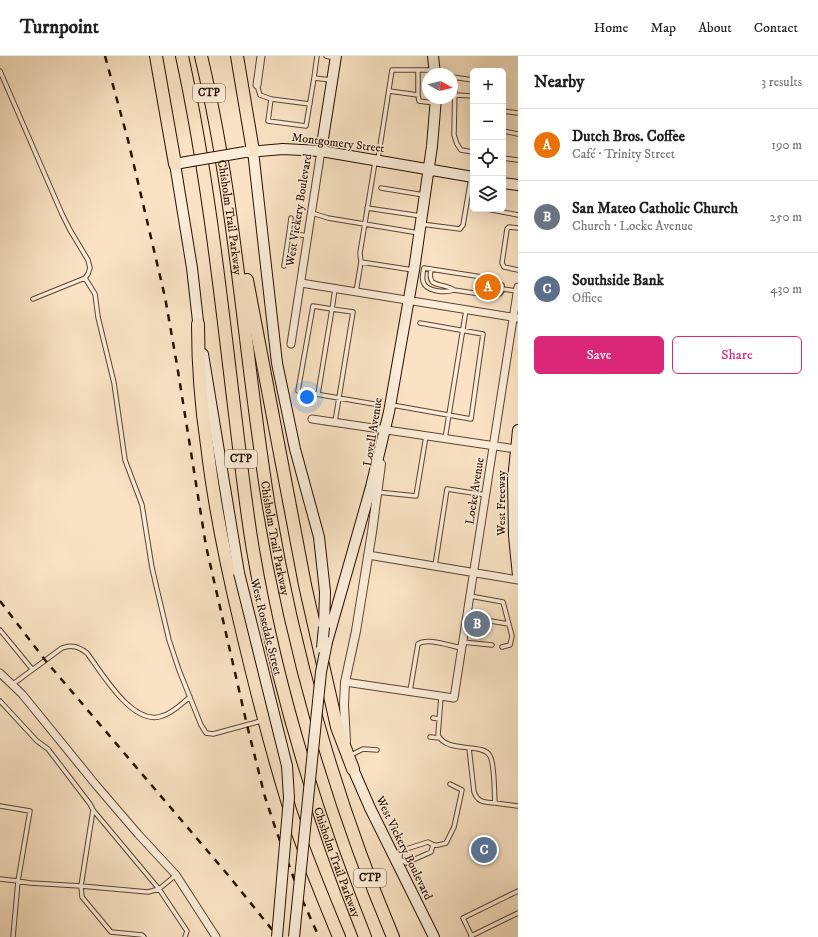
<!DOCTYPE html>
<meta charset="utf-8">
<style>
:root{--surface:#fff;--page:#f2f2f2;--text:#202124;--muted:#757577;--line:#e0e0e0;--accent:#db2777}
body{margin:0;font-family:"IM FELL DW Pica",serif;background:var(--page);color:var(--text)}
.controls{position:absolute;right:12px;top:12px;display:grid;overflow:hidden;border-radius:6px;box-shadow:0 4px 16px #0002}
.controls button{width:36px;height:36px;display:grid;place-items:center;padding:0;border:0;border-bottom:1px solid var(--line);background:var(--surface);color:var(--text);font:20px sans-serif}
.compass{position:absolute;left:422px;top:12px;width:36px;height:36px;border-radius:50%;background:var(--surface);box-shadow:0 4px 16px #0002;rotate:98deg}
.you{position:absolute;left:307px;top:341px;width:14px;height:14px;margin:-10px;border:3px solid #fff;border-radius:50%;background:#1a73e8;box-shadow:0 0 0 6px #1a73e833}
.badge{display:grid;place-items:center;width:26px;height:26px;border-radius:50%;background:var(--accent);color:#fff;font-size:13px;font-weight:700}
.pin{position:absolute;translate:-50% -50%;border:2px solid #fff;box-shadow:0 1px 4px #0006}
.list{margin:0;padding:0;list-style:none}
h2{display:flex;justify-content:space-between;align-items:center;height:52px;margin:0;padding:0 16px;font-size:17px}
h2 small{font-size:13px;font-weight:400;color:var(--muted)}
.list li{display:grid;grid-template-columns:26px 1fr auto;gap:12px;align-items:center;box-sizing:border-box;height:72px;padding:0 16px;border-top:1px solid var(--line)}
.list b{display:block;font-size:15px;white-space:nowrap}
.list p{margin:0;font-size:13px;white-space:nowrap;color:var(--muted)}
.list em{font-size:13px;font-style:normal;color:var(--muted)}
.actions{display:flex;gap:8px;padding:12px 16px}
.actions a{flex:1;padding:9px 0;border:1px solid var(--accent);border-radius:6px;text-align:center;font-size:14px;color:var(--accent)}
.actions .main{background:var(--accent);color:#fff}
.icon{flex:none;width:22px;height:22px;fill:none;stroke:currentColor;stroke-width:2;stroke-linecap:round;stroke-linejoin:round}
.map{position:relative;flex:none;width:518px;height:881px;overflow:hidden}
header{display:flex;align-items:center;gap:24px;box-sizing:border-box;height:56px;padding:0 20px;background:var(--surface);border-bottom:1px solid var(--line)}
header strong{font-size:19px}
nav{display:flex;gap:22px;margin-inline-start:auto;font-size:14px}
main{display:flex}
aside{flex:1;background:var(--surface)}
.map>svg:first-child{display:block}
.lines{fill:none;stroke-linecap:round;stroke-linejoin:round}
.service-casing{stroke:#5d4431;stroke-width:5.5}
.minor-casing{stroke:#5d4431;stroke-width:9}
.tertiary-casing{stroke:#5d4431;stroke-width:10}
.secondary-casing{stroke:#290f00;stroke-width:12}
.motorway-casing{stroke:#290f00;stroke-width:14}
.service{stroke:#fbedd9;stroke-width:3.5}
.minor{stroke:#fbedd9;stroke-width:7}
.tertiary{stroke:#fbedd9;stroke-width:8}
.secondary{stroke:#fbedd9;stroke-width:10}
.motorway{stroke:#f9e3c4;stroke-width:12}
.rail{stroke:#290f00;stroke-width:2.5;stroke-dasharray:7 7;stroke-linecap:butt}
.secondary-bridge-casing{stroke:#290f00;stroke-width:12;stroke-linecap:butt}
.secondary-bridge{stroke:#fbedd9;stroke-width:10}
.labels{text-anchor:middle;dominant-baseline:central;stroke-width:3;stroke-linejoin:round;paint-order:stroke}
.shield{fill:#fbedd9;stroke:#685241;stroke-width:1}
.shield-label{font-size:11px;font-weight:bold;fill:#290f00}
.street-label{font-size:12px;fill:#290f00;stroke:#fbedd9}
</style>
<header>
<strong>Turnpoint</strong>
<nav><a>Home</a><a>Map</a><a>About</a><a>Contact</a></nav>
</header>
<main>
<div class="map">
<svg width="518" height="881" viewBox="0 0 518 881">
<rect width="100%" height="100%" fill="#f9e3c4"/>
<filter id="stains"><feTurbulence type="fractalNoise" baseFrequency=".005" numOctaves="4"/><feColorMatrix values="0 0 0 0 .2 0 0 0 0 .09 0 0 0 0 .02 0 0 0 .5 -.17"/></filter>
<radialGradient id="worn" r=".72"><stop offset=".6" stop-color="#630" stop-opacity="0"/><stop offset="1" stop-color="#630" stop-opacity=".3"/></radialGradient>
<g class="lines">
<g class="service-casing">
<path id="service" d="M326,0L335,2
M418,14V39
M0,15L62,158L70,174L88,204L90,212L88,218L85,222L33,243
M452,21L455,27L454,79L457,88L461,94L473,96
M452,21L473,24
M314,22L317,0
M257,29L260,39L271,43L268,65L306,70L314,22L331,24
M389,35L418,39L419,45L434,47
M455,39L473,40
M271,43L310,48
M503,55L518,57
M503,75L518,78
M503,102L518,104
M378,103L392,14H433
M381,132L424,139
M367,152L421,160
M487,153L518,159
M312,157L328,162L419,177
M291,162L289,177L308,180
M421,168L460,173L463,169L471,122
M518,172L509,171L507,173L502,207L504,211L518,214
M361,206L360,197L375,106
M284,210L289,177
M424,212L495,223L502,229C503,236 501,239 494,240L454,234C446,237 425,236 423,225C422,221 423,216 424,212Z
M431,213C427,234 441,225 454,234
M85,222L95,238L98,261L114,327L125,404L142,449L152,512L169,584L179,614L201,669L206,677L213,678L261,665
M503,233L517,235
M356,236L361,206L413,214
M318,338L332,253L313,250L298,335L374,348
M392,349L471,363L483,278L420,267
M335,366L353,256L332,253L335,233
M445,383L466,254
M377,436L416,440L426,380
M435,510L447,433L486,439
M470,540L503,546L512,580L510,589L502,591
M466,561L509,568
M0,574L32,613
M462,586L492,589
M13,628L62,592C72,588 79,591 87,597C102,617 133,671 162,660C173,657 181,648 190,641
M410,635L418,588C427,581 450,590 462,592
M441,641L438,679C447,698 483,686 490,700C495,709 494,736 495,747L518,750
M0,645L37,685L48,693L90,748L93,754L159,833L187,875L185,881
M433,662L439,663
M430,681L440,682
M469,692L474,736C478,747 485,746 495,747
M351,699L363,693L377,694
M0,750L30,755L18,825L13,881
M93,754L81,830L82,841L111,876L142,879L144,881
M400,803V795L428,786C435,791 439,789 446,787L454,771L462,734L450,728
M400,803L406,807L431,796L433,789
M0,823L18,825L30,827L81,830L148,836L159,833L176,819
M471,880L518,857
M472,881L463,862L518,835"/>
</g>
<g class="minor-casing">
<path id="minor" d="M257,29L261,0
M301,227L518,262
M291,288L321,95
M312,363L516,393
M368,499L518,524
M0,617L22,638L96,729L138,778L176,819L216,881
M345,626L454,642L518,231"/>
</g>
<g class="tertiary-casing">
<path id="tertiary" d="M346,685L344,649L345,626L356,575L372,476L381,408"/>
</g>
<g class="secondary-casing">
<path id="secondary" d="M433,0L435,18
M253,95L277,307L295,393L319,481L325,536L324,571
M321,95L336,0
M247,96L283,93L321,95L473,121
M192,105L175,108L192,212L199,274
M503,127L518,129
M203,298L239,517
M518,374L513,424L514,480L518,520
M327,586L371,431L389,356L414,214L432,90L436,42
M353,713L370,752L434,881"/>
</g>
<g class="motorway-casing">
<g id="motorway">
<path d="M156,0L175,108"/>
<path id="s1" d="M182,0C207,115 220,233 234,350C240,398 245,446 253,494C276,629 314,754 365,881"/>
<path id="s2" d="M201,0C236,146 244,297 268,445C292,592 335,744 393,881"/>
<path d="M237,0L253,95"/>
<path d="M247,224L305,529L337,671L353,713"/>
<path d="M198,268C198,308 201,349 207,389C214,449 226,507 240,566C255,630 271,694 291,757C305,799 322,840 339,881"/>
</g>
</g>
<use href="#service" class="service"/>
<use href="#minor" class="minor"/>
<use href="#tertiary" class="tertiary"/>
<use href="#secondary" class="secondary"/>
<use href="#motorway" class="motorway"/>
<path class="rail" d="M105,0L128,84L165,241L177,309L206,490L247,669L265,741L276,774L300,839L319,881
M0,545L45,604L228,819L278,881"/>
<g class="secondary-bridge-casing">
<path id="secondary-bridge" d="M192,105L245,96
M239,517L287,710L289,742L277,881
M322,592L324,571
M294,881L321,616L327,586"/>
</g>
<use href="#secondary-bridge" class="secondary-bridge"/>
</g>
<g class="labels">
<g class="shield">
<rect x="193" y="28" width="32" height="18" rx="3"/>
<rect x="225" y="394" width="32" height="18" rx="3"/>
<rect x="354" y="813" width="32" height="18" rx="3"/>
</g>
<g class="shield-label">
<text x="209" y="37">CTP</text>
<text x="241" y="403">CTP</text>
<text x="370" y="822">CTP</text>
</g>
<g class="street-label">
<text transform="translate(338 87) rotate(7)">Montgomery Street</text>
<text transform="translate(299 154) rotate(-81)">West Vickery Boulevard</text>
<text stroke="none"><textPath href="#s2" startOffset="164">Chisholm Trail Parkway</textPath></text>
<text transform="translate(373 376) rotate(-81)">Lovell Avenue</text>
<text transform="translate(475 435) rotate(-81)">Locke Avenue</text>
<text transform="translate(501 447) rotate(-90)">West Freeway</text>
<text stroke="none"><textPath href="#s2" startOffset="488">Chisholm Trail Parkway</textPath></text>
<text transform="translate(266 571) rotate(76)">West Rosedale Street</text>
<text transform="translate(404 792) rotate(64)">West Vickery Boulevard</text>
<text stroke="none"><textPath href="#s1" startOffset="823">Chisholm Trail Parkway</textPath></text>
</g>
</g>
<rect width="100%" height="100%" filter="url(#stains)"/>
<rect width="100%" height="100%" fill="url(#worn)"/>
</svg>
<div class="controls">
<button>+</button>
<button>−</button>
<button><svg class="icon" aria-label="locate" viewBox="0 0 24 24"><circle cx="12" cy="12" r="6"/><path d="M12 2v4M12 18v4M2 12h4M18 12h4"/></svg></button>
<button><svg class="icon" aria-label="layers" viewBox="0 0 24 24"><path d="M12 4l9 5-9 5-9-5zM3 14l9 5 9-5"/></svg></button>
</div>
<svg class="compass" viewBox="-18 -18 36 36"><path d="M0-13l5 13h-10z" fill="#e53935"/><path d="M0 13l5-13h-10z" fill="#757577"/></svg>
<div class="you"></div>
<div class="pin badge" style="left:488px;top:231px;background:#e8710a">A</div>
<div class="pin badge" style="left:477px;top:568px;background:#6b7280">B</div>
<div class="pin badge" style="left:484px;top:794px;background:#5c6f8a">C</div>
</div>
<aside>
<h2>Nearby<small>3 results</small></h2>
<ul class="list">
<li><span class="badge" style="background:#e8710a">A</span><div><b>Dutch Bros. Coffee</b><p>Café · Trinity Street</p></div><em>190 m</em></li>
<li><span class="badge" style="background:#6b7280">B</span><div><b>San Mateo Catholic Church</b><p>Church · Locke Avenue</p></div><em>250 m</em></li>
<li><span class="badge" style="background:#5c6f8a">C</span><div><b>Southside Bank</b><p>Office</p></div><em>430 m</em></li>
</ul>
<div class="actions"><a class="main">Save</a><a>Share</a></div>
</aside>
</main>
